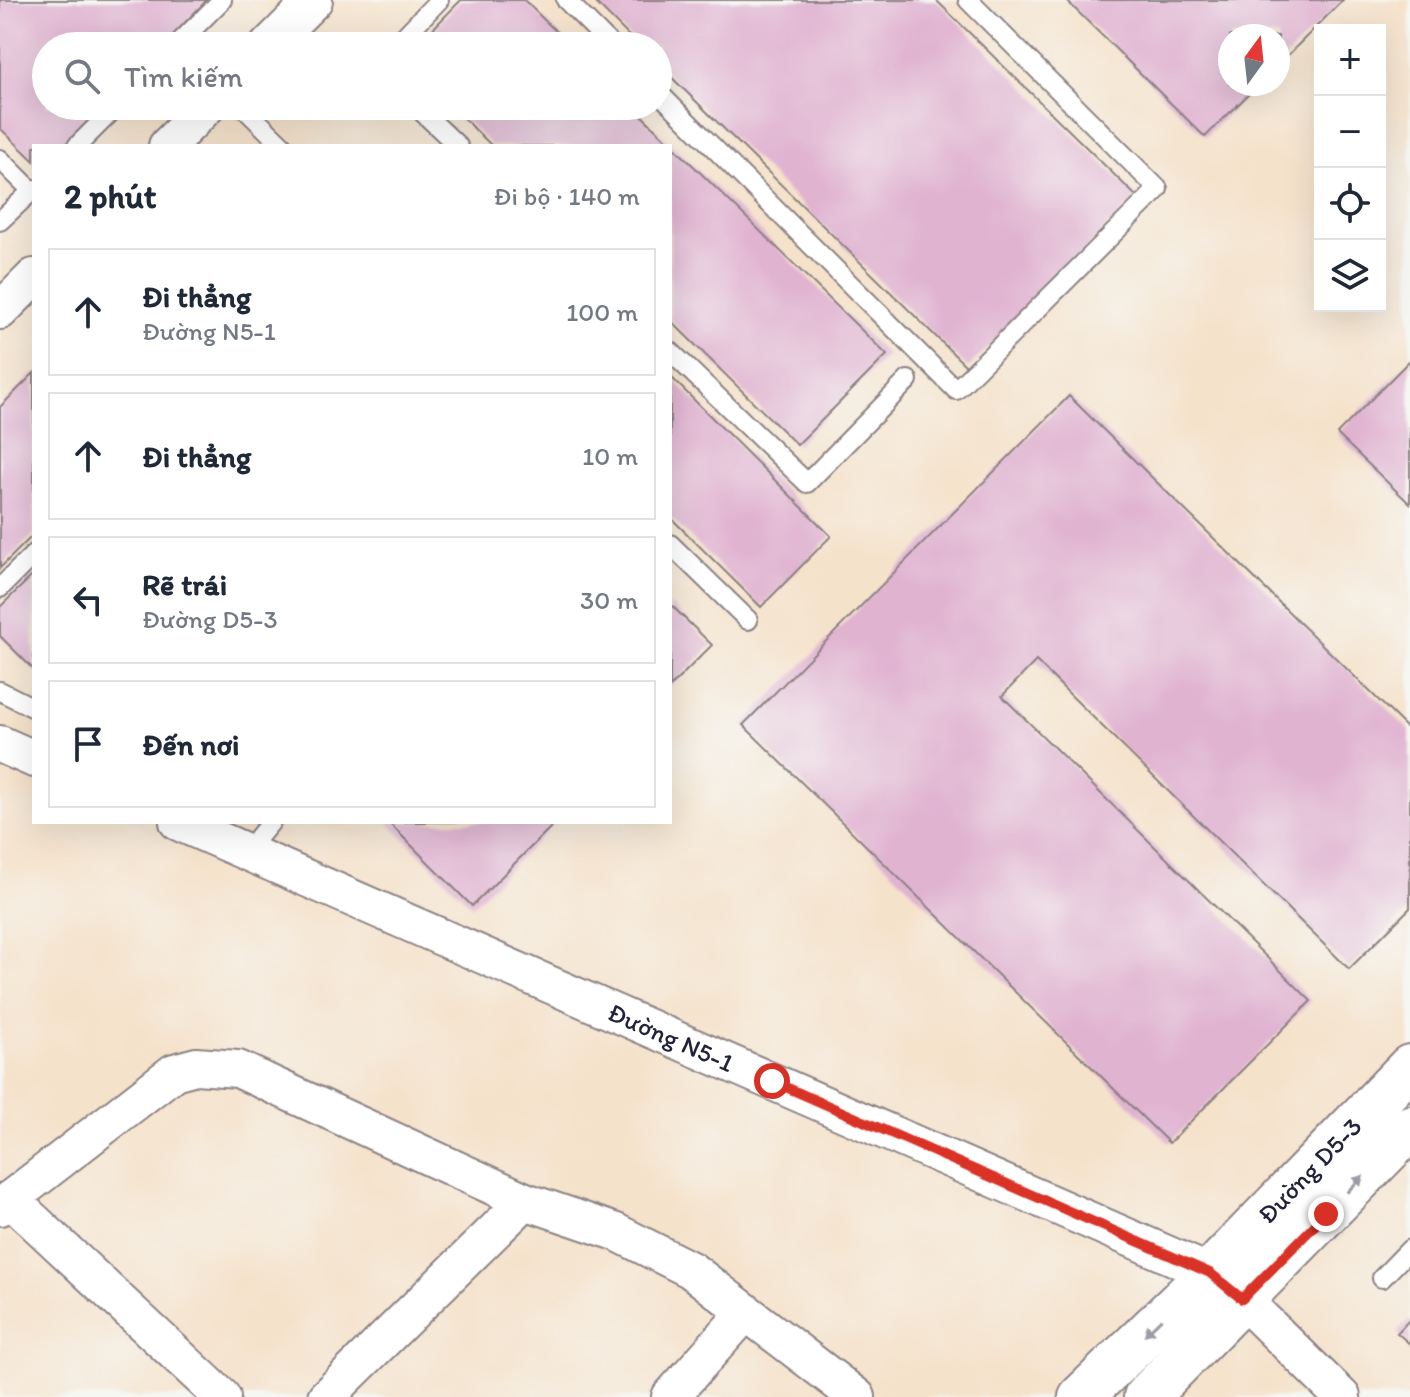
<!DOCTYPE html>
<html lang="vi">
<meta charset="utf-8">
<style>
:root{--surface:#fff;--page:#f2f2f3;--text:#1f2937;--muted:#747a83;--line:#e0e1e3}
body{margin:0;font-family:Itim,sans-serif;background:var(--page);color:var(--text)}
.controls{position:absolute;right:24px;top:24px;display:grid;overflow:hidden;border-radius:0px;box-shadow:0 8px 32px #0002}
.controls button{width:72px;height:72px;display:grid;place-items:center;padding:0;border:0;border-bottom:2px solid var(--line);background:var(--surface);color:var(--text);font:40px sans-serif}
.compass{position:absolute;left:1218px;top:24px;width:72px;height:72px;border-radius:50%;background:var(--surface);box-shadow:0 8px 32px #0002;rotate:15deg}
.stop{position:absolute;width:24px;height:24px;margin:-18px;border:6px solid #d93025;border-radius:50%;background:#fff}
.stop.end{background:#d93025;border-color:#fff;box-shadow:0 2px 8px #0008}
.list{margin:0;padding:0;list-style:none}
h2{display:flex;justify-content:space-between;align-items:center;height:104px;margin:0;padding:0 32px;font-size:34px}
h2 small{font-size:26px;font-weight:400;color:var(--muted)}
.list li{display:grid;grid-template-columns:52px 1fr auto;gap:24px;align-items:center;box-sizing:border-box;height:128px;margin:0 16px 16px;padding:0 16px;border:2px solid var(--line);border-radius:0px}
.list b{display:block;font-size:30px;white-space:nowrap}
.list p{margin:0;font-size:26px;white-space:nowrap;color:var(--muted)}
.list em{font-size:26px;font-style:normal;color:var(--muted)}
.icon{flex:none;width:44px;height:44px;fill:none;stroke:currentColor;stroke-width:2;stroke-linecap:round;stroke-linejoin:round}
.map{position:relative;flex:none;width:1410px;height:1397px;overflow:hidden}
.search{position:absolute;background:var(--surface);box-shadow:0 8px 32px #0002;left:32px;top:32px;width:640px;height:88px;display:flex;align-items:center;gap:20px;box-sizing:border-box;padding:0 28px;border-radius:44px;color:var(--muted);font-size:30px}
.panel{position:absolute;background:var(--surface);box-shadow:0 8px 32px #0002;left:32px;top:144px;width:640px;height:680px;border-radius:0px}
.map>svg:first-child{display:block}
.building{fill:#e0b3d1}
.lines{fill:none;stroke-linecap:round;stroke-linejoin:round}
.lane-casing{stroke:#8c8283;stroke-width:22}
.street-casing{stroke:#8c8283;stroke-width:40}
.secondary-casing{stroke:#8c8283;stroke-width:48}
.lane{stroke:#fff;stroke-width:18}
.street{stroke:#fff;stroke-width:36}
.secondary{stroke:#fff;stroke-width:44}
.oneway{fill:#9c9ca7}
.route{stroke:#d93025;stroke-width:10}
.labels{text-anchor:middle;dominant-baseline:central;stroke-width:6;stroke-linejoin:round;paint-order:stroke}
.street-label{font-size:26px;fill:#22223b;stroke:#f6f6f2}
</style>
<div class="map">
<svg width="1410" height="1397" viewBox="0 0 1410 1397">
<rect width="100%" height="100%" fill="#f6f6f2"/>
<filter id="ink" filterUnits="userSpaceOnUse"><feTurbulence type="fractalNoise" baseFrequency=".0125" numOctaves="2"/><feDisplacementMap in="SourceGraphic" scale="16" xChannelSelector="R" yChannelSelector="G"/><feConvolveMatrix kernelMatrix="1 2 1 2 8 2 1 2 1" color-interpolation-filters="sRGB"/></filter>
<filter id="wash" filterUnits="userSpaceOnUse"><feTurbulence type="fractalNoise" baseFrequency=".006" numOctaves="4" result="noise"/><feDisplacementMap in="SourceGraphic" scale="32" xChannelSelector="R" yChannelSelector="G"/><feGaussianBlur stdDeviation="1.8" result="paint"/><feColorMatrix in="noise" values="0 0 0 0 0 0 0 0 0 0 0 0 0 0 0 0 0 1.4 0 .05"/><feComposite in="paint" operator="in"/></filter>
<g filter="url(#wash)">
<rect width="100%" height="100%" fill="#f5e2cb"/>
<g id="blocks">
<path class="building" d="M0,0H207L162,46H46V106H103L64,146H34V161L0,128Z
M461,0H524L571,46H416Z
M593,0H936L1137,197L968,368L658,64V46H639Z
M1066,0H1343L1278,65V36H1230V84H1259L1205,137Z
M451,106H632L887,355L797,445L670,320V146H492Z
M1410,360V504L1337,434Z
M34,373V534L0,568V407Z
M670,376L831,536L761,607L670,517Z
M1069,396L1410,731V908L1349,969L1036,661L1002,696L1311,1001L1169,1143L743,725Z
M34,574V670L0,636V607Z
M670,604L712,645L670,687Z
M388,822H556L472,906Z
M1410,1319V1344L1397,1333Z"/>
</g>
</g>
<g filter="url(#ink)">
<use href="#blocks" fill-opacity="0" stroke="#8c8283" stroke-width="2"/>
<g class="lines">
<g class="lane-casing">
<path id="lane" d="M566,0L612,46
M176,46L222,0
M395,46L439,0
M658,92L956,390L1158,189L968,0
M242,106L283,146
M416,106L458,146
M77,146L117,106
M0,159L32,191
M0,221L34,189
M670,351L807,483L908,380
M670,544L748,620
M0,588L34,554
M0,691L34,708
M246,852L271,822
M1382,1278L1410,1249"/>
</g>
<g class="street-casing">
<g id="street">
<path d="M268,46L314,0"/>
<path d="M167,146L207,106"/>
<path d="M0,311L34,277"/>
<path d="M0,744L34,759"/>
<path id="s1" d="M178,822L1210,1273L1242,1299L1342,1397"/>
<path d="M10,1199L222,1397"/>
<path d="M0,1207L174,1072L196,1066L238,1069L525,1201L616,1232L691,1270L857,1397"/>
<path d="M326,1397L525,1201"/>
<path d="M670,1397L745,1313"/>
</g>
</g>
<g class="secondary-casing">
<g id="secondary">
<path id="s2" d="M1081,1397L1210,1273L1410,1067"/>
<path d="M1146,1397L1410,1128"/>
</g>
</g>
<use href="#lane" class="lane"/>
<use href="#street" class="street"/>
<use href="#secondary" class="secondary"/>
</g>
<defs><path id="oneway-solid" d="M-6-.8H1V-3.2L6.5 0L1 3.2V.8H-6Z" transform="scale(2)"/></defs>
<g class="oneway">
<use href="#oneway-solid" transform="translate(1355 1184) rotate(-46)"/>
<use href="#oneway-solid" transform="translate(1153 1327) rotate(136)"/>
</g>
</g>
<g class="lines" filter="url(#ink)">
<path class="route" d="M772,1081L1210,1273L1242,1299L1326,1214"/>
</g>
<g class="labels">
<g class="street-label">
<text stroke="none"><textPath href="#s1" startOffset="538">Đường N5-1</textPath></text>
<text stroke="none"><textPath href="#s2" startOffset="322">Đường D5-3</textPath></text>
</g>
</g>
</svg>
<div class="controls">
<button>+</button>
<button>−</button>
<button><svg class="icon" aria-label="locate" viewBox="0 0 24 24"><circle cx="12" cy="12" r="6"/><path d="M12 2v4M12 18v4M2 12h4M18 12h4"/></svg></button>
<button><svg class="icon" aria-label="layers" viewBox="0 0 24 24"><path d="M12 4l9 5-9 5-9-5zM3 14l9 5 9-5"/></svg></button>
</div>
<svg class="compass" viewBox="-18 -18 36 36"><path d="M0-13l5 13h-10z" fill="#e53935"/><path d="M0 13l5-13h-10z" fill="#747a83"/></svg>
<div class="stop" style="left:772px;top:1081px"></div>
<div class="stop end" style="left:1326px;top:1214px"></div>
<div class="search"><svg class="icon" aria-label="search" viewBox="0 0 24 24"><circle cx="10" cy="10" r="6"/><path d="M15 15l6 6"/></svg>Tìm kiếm</div>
<section class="panel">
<h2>2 phút<small>Đi bộ · 140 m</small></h2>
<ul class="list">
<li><svg class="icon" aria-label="ahead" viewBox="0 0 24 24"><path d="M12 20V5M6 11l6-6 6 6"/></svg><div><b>Đi thẳng</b><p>Đường N5-1</p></div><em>100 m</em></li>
<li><svg class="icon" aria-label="ahead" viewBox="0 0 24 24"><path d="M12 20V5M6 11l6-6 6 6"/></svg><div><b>Đi thẳng</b></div><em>10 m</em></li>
<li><svg class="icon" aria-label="left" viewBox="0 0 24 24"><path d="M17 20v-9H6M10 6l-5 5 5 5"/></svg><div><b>Rẽ trái</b><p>Đường D5-3</p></div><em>30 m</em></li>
<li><svg class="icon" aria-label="arrive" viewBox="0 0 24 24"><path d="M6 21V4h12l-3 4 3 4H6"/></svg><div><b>Đến nơi</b></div></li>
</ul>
</section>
</div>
